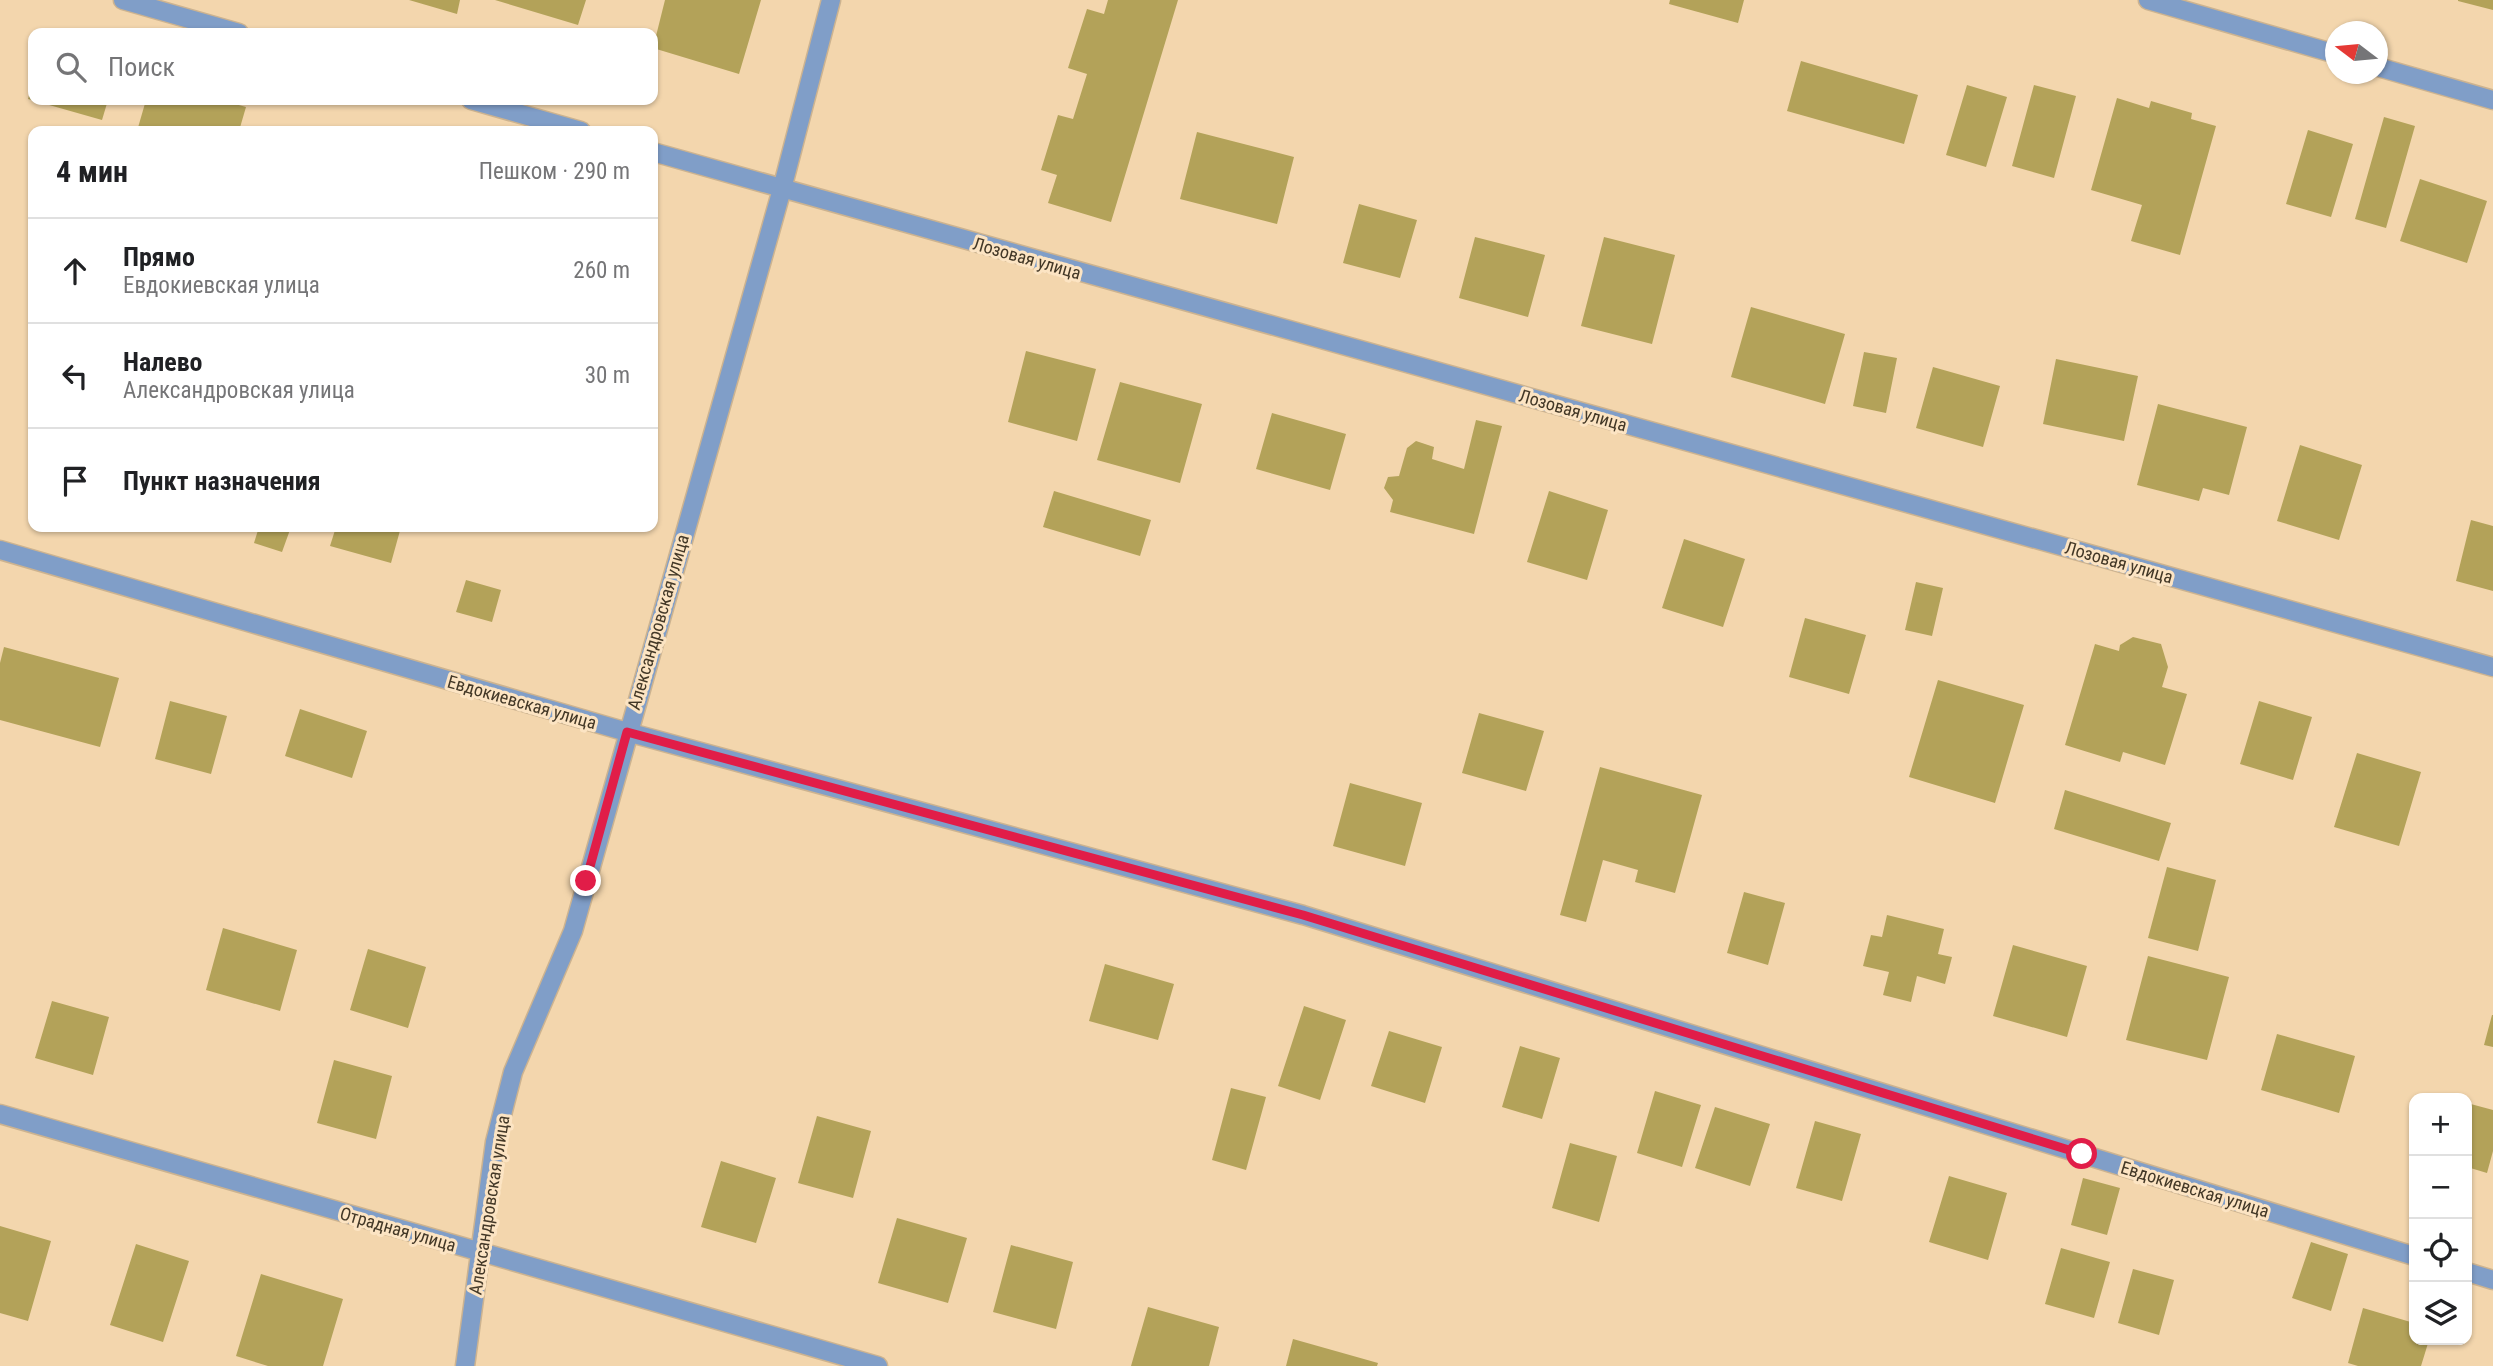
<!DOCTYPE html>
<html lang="ru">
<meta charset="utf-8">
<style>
:root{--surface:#fff;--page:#f2f2f2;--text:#202124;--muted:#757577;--line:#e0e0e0}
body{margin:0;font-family:"Roboto Condensed",sans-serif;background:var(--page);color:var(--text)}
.controls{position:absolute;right:21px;bottom:21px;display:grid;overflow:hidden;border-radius:14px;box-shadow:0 2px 5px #0004}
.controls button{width:63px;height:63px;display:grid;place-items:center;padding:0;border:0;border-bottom:2px solid var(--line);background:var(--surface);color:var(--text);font:35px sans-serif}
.compass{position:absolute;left:2325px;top:21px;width:63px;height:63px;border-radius:50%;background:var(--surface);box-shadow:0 2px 5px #0004;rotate:286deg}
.stop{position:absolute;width:21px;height:21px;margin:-16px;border:5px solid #e11d48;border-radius:50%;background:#fff}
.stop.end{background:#e11d48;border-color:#fff;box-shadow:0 2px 7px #0008}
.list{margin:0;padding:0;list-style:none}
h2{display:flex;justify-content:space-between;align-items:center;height:91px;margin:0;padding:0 28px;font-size:30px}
h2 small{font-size:23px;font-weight:400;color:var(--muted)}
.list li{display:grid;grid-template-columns:46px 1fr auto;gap:21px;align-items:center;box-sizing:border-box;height:105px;padding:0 28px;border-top:2px solid var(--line)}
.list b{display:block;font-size:26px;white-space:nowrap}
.list p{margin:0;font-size:23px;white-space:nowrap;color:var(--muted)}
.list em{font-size:23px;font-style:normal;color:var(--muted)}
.icon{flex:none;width:38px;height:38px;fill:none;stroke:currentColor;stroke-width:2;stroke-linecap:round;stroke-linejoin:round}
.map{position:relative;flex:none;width:2493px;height:1366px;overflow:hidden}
.search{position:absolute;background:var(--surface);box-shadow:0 2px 5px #0004;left:28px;top:28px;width:630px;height:77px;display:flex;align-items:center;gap:18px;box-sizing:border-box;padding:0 24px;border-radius:14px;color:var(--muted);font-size:26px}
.panel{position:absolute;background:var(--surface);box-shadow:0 2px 5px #0004;left:28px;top:126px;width:630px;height:406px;border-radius:14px}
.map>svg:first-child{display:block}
.building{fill:#b3a259}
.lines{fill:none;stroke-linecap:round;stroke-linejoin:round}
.minor-casing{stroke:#ccb390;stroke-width:21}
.minor{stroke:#809ec8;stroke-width:18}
.route{stroke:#e11d48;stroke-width:9}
.labels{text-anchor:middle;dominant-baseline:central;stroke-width:6;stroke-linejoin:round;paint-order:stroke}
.street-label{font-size:18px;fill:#433827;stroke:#fce4c3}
</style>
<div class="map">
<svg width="2493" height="1366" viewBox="0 0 2493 1366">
<rect width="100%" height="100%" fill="#f3d6ad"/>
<path class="building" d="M409,0H460L457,14Z
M495,0H586L578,25Z
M665,0H761L739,74L653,48Z
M1108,0H1178L1111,222L1048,203L1057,175L1041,170L1058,115L1073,119L1087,74L1068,68L1087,9L1104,14Z
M1670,0H1744L1738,23L1669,4Z
M2458,0H2493V10L2458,1Z
M1801,61L1918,95L1904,144L1787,111Z
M33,83V100H108L102,120L28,99Z
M1967,85L2007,97L1986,167L1946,155Z
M2034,85L2076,96L2054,178L2012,166Z
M2117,98L2149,108L2151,101L2192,113L2191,119L2216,126L2180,255L2131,241L2142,205L2091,190Z
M146,100H221L246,107L239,131H137Z
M2384,117L2415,126L2386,228L2355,219Z
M2308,130L2353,144L2331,217L2286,204Z
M1197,132L1294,157L1277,224L1180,199Z
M2420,179L2487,201L2467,263L2400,241Z
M1359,204L1417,220L1400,278L1343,263Z
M1475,237L1545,255L1528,317L1459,298Z
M1604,237L1675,255L1652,344L1581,326Z
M1751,307L1845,334L1825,404L1731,377Z
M1026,351L1096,369L1077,441L1008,422Z
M1864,352L1897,358L1886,413L1853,406Z
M2056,359L2138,376L2124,441L2043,424Z
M1933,367L2000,386L1983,447L1916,428Z
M1120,382L1202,404L1180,483L1097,460Z
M2158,404L2247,427L2229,495L2203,488L2199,501L2137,485Z
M1272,413L1346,434L1330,490L1256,469Z
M1476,420L1502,426L1474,534L1390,512L1393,500L1384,488L1388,477L1399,476L1407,448L1416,441L1434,447L1432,459L1464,469Z
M2300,445L2362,465L2339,540L2277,521Z
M1054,491L1151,520L1140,556L1043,527Z
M1549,491L1608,510L1587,580L1527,562Z
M2471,520L2493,526V591L2456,581Z
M259,527H291L282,552L254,543Z
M336,527H401L391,563L330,546Z
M1684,539L1745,559L1723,627L1662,608Z
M466,580L501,590L492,622L456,612Z
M1916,582L1943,588L1932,636L1905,630Z
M1805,618L1866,635L1849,694L1789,677Z
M2133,637L2161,644L2168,667L2162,687L2187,694L2165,765L2123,752L2120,762L2065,745L2095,644L2119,651L2120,645Z
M4,647L119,678L100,747L0,720V663Z
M1938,680L2024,705L1995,803L1909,777Z
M170,701L227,716L211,774L155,759Z
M2259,701L2312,717L2293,780L2240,764Z
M300,709L367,731L352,778L285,756Z
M1479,713L1544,731L1526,791L1462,773Z
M2357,753L2421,772L2399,846L2334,827Z
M1600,767L1702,795L1675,893L1635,882L1638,870L1603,860L1586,922L1560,915Z
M1350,783L1422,803L1405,866L1333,846Z
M2065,790L2171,823L2159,861L2054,829Z
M2167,867L2216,880L2198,951L2148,938Z
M1744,892L1785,903L1768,965L1727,953Z
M1887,915L1944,929L1938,954L1952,957L1945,984L1917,976L1911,1002L1883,995L1889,972L1863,966L1871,935L1882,937Z
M223,928L297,950L280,1011L206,990Z
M2013,945L2087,966L2067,1037L1993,1016Z
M368,949L426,967L408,1028L350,1010Z
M2148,956L2229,977L2207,1060L2126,1040Z
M1105,964L1174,984L1158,1040L1089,1021Z
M52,1001L109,1017L93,1075L35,1058Z
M1304,1006L1346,1020L1320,1100L1278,1086Z
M2492,1015H2493V1047L2484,1045Z
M1389,1031L1442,1047L1425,1103L1371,1086Z
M2277,1034L2355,1056L2339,1113L2261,1090Z
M1520,1046L1560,1058L1542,1119L1502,1107Z
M334,1060L392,1076L376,1139L317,1123Z
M1231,1088L1266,1097L1246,1170L1212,1160Z
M1655,1091L1701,1105L1682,1167L1637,1153Z
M2467,1103L2493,1110V1151L2487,1173L2467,1167Z
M1715,1107L1770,1124L1750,1186L1695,1168Z
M817,1116L871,1131L853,1198L798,1183Z
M1815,1121L1861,1134L1842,1201L1796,1188Z
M1570,1143L1617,1156L1599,1222L1552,1208Z
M721,1161L776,1178L756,1243L701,1227Z
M1949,1176L2007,1193L1988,1260L1929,1242Z
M2083,1178L2120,1188L2107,1235L2071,1225Z
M897,1218L967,1238L948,1303L878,1283Z
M0,1226L51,1241L28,1321L0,1313Z
M2311,1242L2348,1254L2331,1311L2292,1298Z
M136,1244L189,1261L163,1342L110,1325Z
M1011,1245L1073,1262L1056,1329L993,1312Z
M2061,1248L2110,1262L2094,1318L2045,1304Z
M2133,1269L2174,1280L2159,1335L2118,1323Z
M261,1274L343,1299L323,1366H268L236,1356Z
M1148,1307L1219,1327L1209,1366H1131Z
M2363,1308L2414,1323V1340H2429L2421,1366H2358L2348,1363Z
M1293,1339L1378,1363L1377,1366H1286Z"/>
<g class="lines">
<g class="minor-casing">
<path id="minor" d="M123,0L239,33
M2148,0L2336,54
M2378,67L2493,100
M471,100L581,131
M653,152L2493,667
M0,550L627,732L1303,915L2414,1256
M0,1114L878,1366
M2467,1272L2493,1280
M465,1366L495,1142L513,1072L573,931L782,189L831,0"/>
</g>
<use href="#minor" class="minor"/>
</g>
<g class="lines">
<path class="route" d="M586,881L627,732L1303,915L2082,1154"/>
</g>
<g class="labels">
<g class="street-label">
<text transform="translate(1027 258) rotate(16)">Лозовая улица</text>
<text transform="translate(1573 410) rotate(16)">Лозовая улица</text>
<text transform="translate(2119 562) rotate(16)">Лозовая улица</text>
<text transform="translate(658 622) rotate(-74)">Александровская улица</text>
<text transform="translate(522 702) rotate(16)">Евдокиевская улица</text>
<text transform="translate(2195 1189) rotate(17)">Евдокиевская улица</text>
<text transform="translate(489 1205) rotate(-81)">Александровская улица</text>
<text transform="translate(398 1229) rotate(16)">Отрадная улица</text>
</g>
</g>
</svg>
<div class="controls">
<button>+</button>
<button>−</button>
<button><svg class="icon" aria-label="locate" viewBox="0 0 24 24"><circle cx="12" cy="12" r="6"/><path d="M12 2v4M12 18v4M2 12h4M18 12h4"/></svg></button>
<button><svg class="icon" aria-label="layers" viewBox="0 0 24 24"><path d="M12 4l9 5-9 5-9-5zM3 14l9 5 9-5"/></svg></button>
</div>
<svg class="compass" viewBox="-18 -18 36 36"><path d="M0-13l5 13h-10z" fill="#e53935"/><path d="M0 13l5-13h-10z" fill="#757577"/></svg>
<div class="stop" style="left:2082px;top:1154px"></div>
<div class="stop end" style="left:586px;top:881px"></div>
<div class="search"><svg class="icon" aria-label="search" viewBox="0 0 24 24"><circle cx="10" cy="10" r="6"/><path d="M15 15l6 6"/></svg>Поиск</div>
<section class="panel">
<h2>4 мин<small>Пешком · 290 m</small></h2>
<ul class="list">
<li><svg class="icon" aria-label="ahead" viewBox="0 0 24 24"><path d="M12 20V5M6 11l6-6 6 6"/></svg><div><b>Прямо</b><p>Евдокиевская улица</p></div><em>260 m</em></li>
<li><svg class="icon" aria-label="left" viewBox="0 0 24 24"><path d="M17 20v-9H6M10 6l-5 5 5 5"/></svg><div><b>Налево</b><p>Александровская улица</p></div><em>30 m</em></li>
<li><svg class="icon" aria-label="arrive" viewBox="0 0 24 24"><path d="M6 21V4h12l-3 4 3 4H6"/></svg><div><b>Пункт назначения</b></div></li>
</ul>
</section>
</div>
